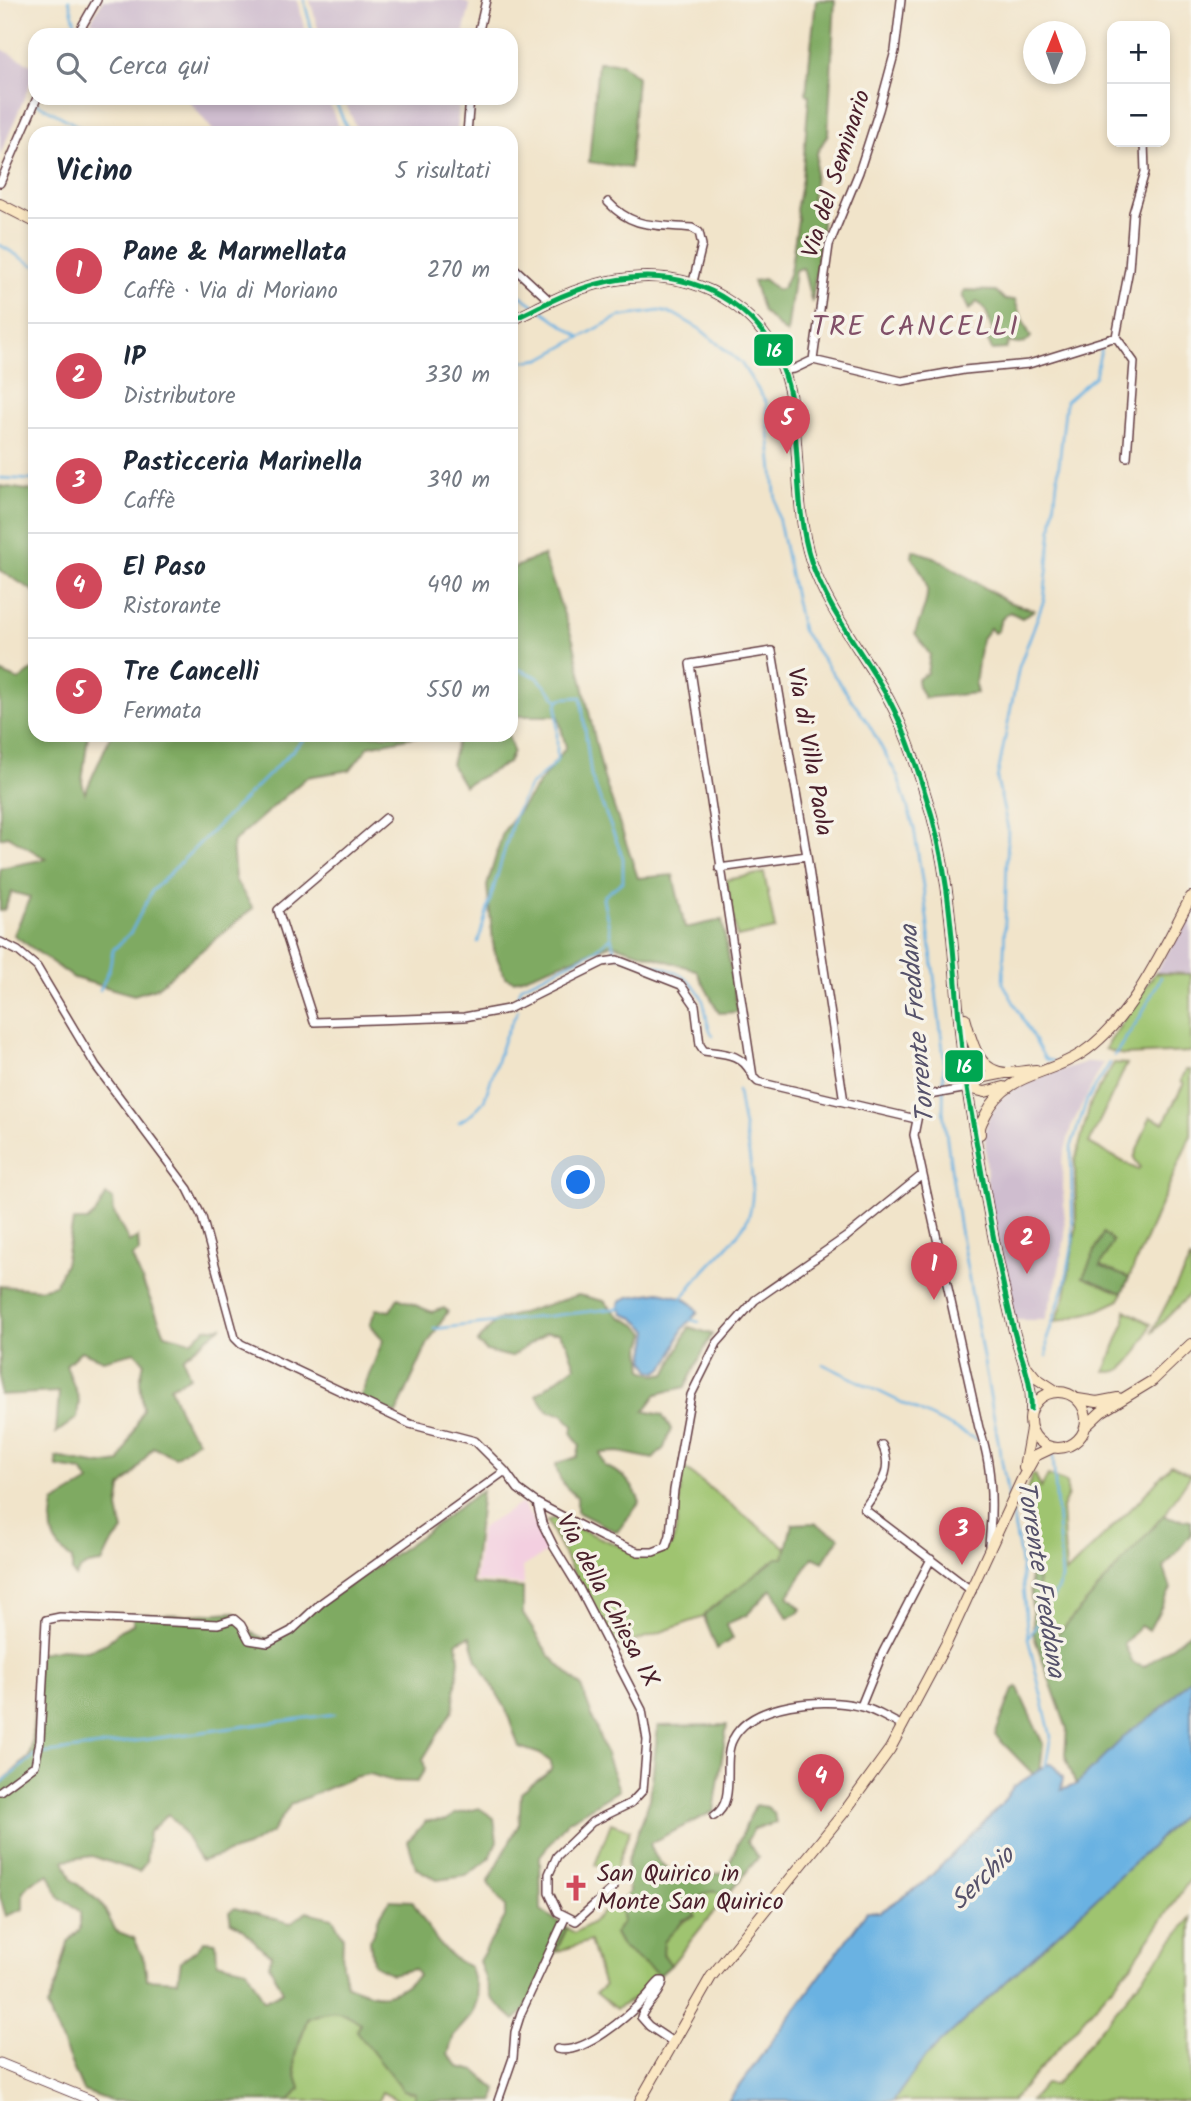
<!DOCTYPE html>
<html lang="it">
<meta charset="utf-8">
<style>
:root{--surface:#fff;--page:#f6f6f7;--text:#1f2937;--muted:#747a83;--line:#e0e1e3;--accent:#d1495b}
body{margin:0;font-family:Kalam,sans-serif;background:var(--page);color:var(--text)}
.controls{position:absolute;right:21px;top:21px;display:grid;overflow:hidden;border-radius:14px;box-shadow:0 4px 10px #0003}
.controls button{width:63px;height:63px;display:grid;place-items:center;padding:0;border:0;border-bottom:2px solid var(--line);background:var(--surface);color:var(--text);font:35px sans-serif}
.compass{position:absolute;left:1023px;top:21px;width:63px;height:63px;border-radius:50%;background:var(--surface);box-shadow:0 4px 10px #0003;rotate:1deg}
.you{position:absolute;left:579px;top:1183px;width:24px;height:24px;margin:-18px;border:5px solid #fff;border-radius:50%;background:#1a73e8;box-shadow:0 0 0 10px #1a73e833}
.badge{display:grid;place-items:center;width:46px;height:46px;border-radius:50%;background:var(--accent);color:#fff;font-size:23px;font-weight:700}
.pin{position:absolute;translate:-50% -58px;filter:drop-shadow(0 2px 4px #0008)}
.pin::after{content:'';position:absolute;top:37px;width:24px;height:21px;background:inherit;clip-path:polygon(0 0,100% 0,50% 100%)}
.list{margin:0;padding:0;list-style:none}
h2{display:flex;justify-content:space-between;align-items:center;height:91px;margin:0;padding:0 28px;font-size:30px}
h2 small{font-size:23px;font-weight:400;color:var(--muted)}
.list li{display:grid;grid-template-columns:46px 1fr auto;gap:21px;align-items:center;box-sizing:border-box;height:105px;padding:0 28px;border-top:2px solid var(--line)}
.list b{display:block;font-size:26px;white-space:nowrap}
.list p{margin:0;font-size:23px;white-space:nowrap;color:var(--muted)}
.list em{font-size:23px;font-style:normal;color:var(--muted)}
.icon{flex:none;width:38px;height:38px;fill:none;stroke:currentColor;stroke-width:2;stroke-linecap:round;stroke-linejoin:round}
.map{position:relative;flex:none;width:1191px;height:2101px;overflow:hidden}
.search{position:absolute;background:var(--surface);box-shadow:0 4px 10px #0003;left:28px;top:28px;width:490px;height:77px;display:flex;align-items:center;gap:18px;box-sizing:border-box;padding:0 24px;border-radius:21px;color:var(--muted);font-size:26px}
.panel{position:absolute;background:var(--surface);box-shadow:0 4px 10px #0003;left:28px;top:126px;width:490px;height:616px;border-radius:21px}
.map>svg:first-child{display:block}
.built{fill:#f3cfe0}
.industrial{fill:#cfbdcf}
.green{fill:#9fc46f;stroke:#74724d;stroke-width:2}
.forest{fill:#7faa62;stroke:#646446;stroke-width:2}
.water{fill:#6bb2e2;stroke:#5a6886;stroke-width:2}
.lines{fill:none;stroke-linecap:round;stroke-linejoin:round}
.stream{stroke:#6bb2e2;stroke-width:2.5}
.minor-casing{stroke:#633d43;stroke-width:10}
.tertiary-casing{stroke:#633d43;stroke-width:11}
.secondary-casing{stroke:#633d43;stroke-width:12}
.minor{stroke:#fff;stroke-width:7}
.tertiary{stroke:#fff;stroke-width:9}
.secondary{stroke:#fae7c3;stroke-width:10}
.bus-1-casing{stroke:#f7f3e8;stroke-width:10}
.bus-1{stroke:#00a651;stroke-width:5}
.labels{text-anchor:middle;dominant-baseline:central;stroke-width:7;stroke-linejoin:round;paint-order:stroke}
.street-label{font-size:24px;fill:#4a1f2b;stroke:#f7f3e8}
.poi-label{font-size:24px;fill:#4a1f2b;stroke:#f7f3e8;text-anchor:start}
.water-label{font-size:26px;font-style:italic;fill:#56526b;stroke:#f7f3e8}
.quarter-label{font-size:28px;letter-spacing:2px;fill:#815068;stroke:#f7f3e8}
.line-badge{stroke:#f7f3e8;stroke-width:2.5}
.badge-label{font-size:19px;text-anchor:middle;font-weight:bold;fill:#fff}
</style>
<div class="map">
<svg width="1191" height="2101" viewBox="0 0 1191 2101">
<rect width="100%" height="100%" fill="#f7f3e8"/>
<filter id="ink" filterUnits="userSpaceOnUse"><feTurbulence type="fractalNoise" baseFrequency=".0143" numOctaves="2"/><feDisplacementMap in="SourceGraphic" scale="14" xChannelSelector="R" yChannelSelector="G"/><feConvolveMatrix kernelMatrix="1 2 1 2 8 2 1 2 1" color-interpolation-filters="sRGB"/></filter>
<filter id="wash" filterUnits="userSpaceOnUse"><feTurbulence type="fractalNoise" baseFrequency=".00686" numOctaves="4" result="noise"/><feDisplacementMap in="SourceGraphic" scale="28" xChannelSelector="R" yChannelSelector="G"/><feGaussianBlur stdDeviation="1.57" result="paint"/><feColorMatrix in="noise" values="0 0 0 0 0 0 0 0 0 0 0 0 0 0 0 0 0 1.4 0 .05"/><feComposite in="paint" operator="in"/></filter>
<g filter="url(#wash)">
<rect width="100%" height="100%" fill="#f1e4ca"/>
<path class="built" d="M522,1503L547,1542L546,1553L523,1567L524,1585L475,1581L481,1528Z"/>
<path class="industrial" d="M103,0H297L306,35H203V31L179,35H123L91,21Z
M310,0H461L470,5L463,35H320Z
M0,48L35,67V72L0,155Z
M189,98H327L341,133H215L189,101Z
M343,98H459L457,133H359Z
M1191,914V974L1155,973Z
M1087,1062L1103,1063L1071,1127L1062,1162L1065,1236L1057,1280L1045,1320H1011L987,1182L985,1134L988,1119L1001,1098L1013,1089L1039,1077Z"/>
<path class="green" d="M764,873L775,929L737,937L726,880Z
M1155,973L1191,974V1052L1123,1055L1105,1049Z
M1114,1063L1127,1064L1089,1143L1138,1170L1140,1167L1134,1158L1150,1117L1164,1123L1184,1083L1181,1081L1186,1070H1191V1135L1129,1278L1100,1266L1083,1277L1122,1293L1120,1300L1099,1310L1056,1322L1065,1296L1076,1229L1075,1161L1091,1102Z
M1191,1258V1293L1152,1333L1155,1326Z
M1125,1310L1151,1324C1143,1341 1128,1379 1105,1371L1125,1322Z
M1171,1465L1191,1475L1164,1515L1058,1635L1049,1639C1032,1594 1042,1543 1024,1500L1032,1475L1035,1474L1041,1488L1048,1475L1066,1482L1068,1495L1062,1508L1066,1573L1137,1503Z
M683,1467L786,1548L784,1558L707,1612L704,1617L618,1647L573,1572L547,1521L553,1518L558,1520L641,1555C674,1558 675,1540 678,1513C680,1498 681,1482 683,1467Z
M1191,1805V1878L1132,1964L1012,2101H893L926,2056L1151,1847Z
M611,1823L630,1830L615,1872L595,1865Z
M707,1891H718L725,1898L671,1965C669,1962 666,1959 664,1955C657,1939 682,1920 695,1916L691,1902Z
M617,1900L620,1904L623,1921L615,1933L623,1948L660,1975L636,1997L616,2009L596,1993L604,1986L590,1941L556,1952L567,1928L574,1933L591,1923Z
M1191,1918V2101H1030L1045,2084L1055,2085Z
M329,2010L350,2015L360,2023L415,2093V2101H399L382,2092L378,2101H290L300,2088C287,2055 299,2050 307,2019Z"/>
<path class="forest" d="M816,0H835L828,134L817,153L812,204L821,195L822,224L812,303L803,268L795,270L787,334L763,312L753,281L764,279L777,290L783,288L790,272L798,219L796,210L802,179L809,96L806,93Z
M598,62L621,63L637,77L630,168L589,162Z
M964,290L996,291L1005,300H1015C1019,314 1025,324 1031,337C1024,346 1019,345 1009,342L1006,349L992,350L986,337L993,332C988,321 989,309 977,302L969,310L962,295Z
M0,486L35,491V592L0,570Z
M913,550L936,558L1008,602L1034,610L1022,618L1010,612C1002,616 999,622 998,631L994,633L990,628L981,640L975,685L977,693L924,698L918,686L917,680L927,673L930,655L915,633C927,599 936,589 912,558Z
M543,555L573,640L603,775L638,878L673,875L685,928L722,920L738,1012L719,1013L696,970L612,944L514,981L505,977L494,950L487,886L503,832L566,747L558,716H511V569Z
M35,668V735H88L82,782L85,793L111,735H423L369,746L350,770L307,777L232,843L235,880L253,908L156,988L134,995L74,978L14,935L30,897L12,892L4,910L0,911V868L46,859L8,836L0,838V672L19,680Z
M454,735H508L513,751L508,763L464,786L451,764L457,741Z
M106,1195L113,1199L114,1213L129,1242L138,1237L139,1252L132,1257L165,1334L191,1341L206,1329L221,1327L183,1358L190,1377L170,1387L185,1424L198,1440L175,1457L153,1447L132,1476L121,1487L118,1508L123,1531L110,1546L102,1563C91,1564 80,1565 76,1577L72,1572V1559C48,1542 50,1530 54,1503L89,1482L82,1471L57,1467L56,1457L100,1465L120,1462L143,1409L140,1381L144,1362L135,1352L103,1360L81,1351L66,1365L79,1400L77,1418L56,1433L59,1392L0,1395V1286L40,1289L55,1285L65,1264L73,1221H87L96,1213Z
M1103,1233L1113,1241L1100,1266L1129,1278L1122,1293L1083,1277Z
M578,1295L604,1301L619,1316L635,1324L646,1333L641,1349L643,1370L656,1375L667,1373L689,1327L712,1334L685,1387L657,1394L644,1411L662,1415L671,1429L664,1448L653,1459L619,1452L600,1453L605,1466C623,1474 632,1482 640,1502L617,1532L577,1512V1497C565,1487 558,1481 556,1464L577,1457L580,1446L572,1434L573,1426L563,1414L549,1412L536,1395L575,1366L567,1344L559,1333H546L511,1357L487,1351L477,1343L495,1321Z
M398,1298L432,1312L444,1308L448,1311L427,1345L396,1414L360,1398L383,1340L370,1324L376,1309L390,1311Z
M482,1490L472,1584L523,1588V1614L549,1655L581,1686L619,1790L567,1822L540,1856L541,1910L567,1928L524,2012L515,2020L492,1999L479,1961L505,1917V1906L488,1883L519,1824L521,1793L551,1770V1762L540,1754L519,1747L505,1707L477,1660L470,1636L457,1642L459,1660L453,1710L423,1759L425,1769L417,1782L392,1781L370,1774L354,1777L291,1804L272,1832L247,1847L201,1861C191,1848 180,1823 168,1814L149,1832L146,1862L139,1872L92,1856L64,1860L72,1880L101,1903L116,1931L134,1938L144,1959L147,1979L178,1981L181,1961L197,1949L204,1941L216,1942L217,1962L247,1969L264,2001L283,1991L269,1965L272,1955C253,1946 251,1930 231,1922L229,1912L235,1908L290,1923L307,1912L333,1918L343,1937L342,1966L347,1985C381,1999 389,1999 418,1976L414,1969L391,1974L373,1964L370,1941L378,1919L390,1900L412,1901C428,1927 441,1956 470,1967L478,1997L472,2015L454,2035L448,2054L459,2067L476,2071L497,2090L494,2101H415V2093L403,2090L356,2031L360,2023C340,2007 329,2010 307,2019C299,2050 287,2055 300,2088L290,2101H111L83,2091L47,2007L57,1983L68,1942L80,1929V1912L70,1903L60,1899L49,1874L32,1882L23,1892V1909L6,1916L0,1897V1784L29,1757L32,1745L38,1653L62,1649L88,1651L107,1643L120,1630L133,1624V1614L187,1615L234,1612L252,1633L266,1639L283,1631L419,1537Z
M1024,1500C1042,1543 1031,1594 1049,1639L1058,1634L1164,1515L1169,1518L1191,1521V1534L1164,1568L1171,1589L1149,1630L1140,1626L1124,1644L1133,1663L1144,1667L1191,1632V1678L1154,1716L1131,1730L1076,1785L1065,1755L1067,1729L1034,1636Z
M815,1523L839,1537L823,1562L813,1557L788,1596L801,1609L799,1612L788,1618C781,1608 780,1597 771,1589L747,1615L726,1624L733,1638L717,1649L704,1617L707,1612L777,1558H784L792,1524Z
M1017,1687L1043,1744L1040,1772L1034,1775L995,1735L1013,1690Z
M727,1725L714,1811L650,1843C659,1879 694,1877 725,1873L755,1805L767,1807L774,1813L776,1823L754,1829L747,1841L758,1858L725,1898C715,1885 702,1894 691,1902L695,1916L683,1920L664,1942L663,1954L671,1965L660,1975L623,1948L615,1933L623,1921L620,1904L629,1892L627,1862L650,1799L658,1726Z
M479,1808L494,1818L497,1841L489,1859L466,1876L437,1880L416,1868L408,1841L426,1821L446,1820L455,1814Z"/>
<path class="water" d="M659,1292C673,1295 692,1298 698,1312C693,1318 687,1323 683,1329C674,1344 673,1364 657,1372L651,1370L644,1360L649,1331L634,1318L623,1314L619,1306L620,1301L629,1297Z
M1191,1678V1805L1151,1847L926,2056L893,2101H728L867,1912H880L925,1882L1001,1805L1013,1787L1049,1764H1052L1063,1777L1061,1790L1076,1785L1131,1730L1154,1716Z"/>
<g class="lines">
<path class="stream" d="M304,0L313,35
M65,35L75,23L69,0
M34,93L35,89
M334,98L349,133
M36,103L91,133
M0,245L35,266
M511,289L534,305
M540,309L580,337
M511,363L541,359L618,317L659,311L674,314L700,329L741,363L766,402L777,512L802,630L868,723L898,777L914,828L924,893L944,1058L943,1111L959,1224L1009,1501
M0,478L35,480
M511,666L537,677L558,700
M559,700L564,698L581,697L591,776L623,858V881L604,896L603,899L615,955C643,963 684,966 700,994C708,1008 704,1023 713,1036
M478,942L515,814L529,787L555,763L557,759V705L559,700
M100,990L109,970L113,950L131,932L152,891L308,735
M517,997L522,986L592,952L611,938
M1114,1056L1140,1017L1161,977
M1053,1061L1045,1059L1003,983L1008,829L997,779L1019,667L1044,600L1066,401L1095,376L1101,350
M459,1122L472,1114L484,1101L505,1036L518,1010
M682,1299C699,1271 728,1251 745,1224C764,1193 741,1126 738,1090
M691,1320L699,1322
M434,1329L620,1308
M1047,1356V1339L1065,1284L1073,1242L1071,1147L1087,1100L1110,1063
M823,1364L980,1441
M1011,1510L1020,1555L1028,1638L1051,1737L1045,1769
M1051,1602L1062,1579L1053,1455
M1028,1638L1040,1620
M40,1754L335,1714
M0,1784L34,1756"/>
</g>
</g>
<g filter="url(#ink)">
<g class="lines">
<g class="minor-casing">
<path id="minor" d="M77,35L97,0
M478,35L486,0
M467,133L470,98
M0,183L37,98
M608,202C634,230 656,224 692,228L699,232L702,245L693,282
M511,265L550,301
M1116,337L1129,269L1133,213L1145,172L1144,142
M813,360L829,245L859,172L879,110L895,51L901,0
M785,370L794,369L813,360L902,381L964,370L1029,364L1116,337L1134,362L1127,457
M386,818L278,910L314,1022L464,1017L508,1009L603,962L617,960L625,963L681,985L695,1005L700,1045L704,1051C725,1054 741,1053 751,1073
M719,868L807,856
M0,942L18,951L37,967L96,1066L188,1189L202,1217L235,1338L241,1344L410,1424L475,1441L505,1471L518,1489L537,1503L602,1537L638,1552H653L666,1547L670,1535L674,1490L691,1395L717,1343L755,1300L846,1237L922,1175
M968,1088L929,1095L921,1100L914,1135L979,1428C993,1465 993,1506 989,1545
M844,1102L807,856L772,651L690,664L753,1077L758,1082L916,1119
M882,1445C895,1472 878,1487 864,1509L972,1591
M537,1503L542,1523L554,1547L579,1588L642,1710L647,1740L643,1790L631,1803L592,1822L557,1856L549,1874V1893L558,1912L576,1921L614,1887
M861,1706L883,1652L931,1559
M0,1791L35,1765L40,1741L46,1620L60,1617L218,1624L234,1619L241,1625L249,1640L268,1643L291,1631L321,1603L505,1471
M714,1816C738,1801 721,1760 733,1739C752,1702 824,1698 858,1706C874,1709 888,1719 903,1726
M557,2049C583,2056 628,2016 645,1998C651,1992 654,1986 660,1981H663C661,1995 646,2004 641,2017L649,2026L673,2042
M498,2101L513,2058L515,2032L521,2013L566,1916"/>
</g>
<g class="tertiary-casing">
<path id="tertiary" d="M0,2063L93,2101"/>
</g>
<g class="secondary-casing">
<path id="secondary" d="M0,204L35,222
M511,320C524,315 536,308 549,302C608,274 674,264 730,302C822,364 782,471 811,561C827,608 858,646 883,689C902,721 914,758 925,793C959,894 951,1002 970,1106C983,1180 995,1254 1013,1327C1019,1354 1033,1380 1031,1409
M965,1018C972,1041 977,1072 1007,1073C1016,1073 1026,1070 1036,1070
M968,1088L985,1092L1004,1087
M968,1088L985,1077L1005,1073
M980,1134C979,1126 982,1122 986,1114C1007,1072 1047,1076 1082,1053C1132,1020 1163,948 1191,897
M1027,1367L1036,1378L1056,1391
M1030 1420a28 28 0 1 1 56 0a28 28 0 1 1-56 0Z
M1078,1399L1097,1402L1118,1398
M1085,1427L1101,1412L1152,1381L1191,1344
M1024,1468L1031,1429
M640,2101L711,1977L845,1811L890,1749L946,1644L1022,1479L1035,1456L1052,1448"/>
</g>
<use href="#minor" class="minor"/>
<use href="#tertiary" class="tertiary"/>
<use href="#secondary" class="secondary"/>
<g class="bus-1-casing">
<path id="bus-1" d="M511,320C524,315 536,308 549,302C608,274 674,264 730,302C822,364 782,471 811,561C827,608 858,646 883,689C902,721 914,758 925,793C959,894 951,1002 970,1106C983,1180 995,1254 1013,1327C1019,1354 1033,1380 1031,1409"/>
</g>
<use href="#bus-1" class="bus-1"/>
</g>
</g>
<defs>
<g id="church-bare" transform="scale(2.1)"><path d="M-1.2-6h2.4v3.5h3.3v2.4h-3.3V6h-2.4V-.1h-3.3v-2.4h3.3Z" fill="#d1495b" stroke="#f7f3e8" stroke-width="2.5" paint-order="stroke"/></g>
</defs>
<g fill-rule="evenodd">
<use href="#church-bare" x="576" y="1888"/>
</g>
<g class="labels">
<g class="street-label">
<text transform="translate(837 174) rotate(-72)">Via del Seminario</text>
<text transform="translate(809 752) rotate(80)">Via di Villa Paola</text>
<text transform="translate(607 1601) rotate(62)">Via della Chiesa IX</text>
</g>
<g class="poi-label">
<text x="597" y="1874">San Quirico in<tspan x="597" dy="28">Monte San Quirico</tspan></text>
</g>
<g class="water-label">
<text transform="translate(918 1024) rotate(-95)">Torrente Freddana</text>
<text transform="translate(1040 1579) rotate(81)">Torrente Freddana</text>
<text transform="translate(983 1879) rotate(-44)">Serchio</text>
</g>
<g class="quarter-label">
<text x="916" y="327">TRE CANCELLI</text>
</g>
</g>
<g class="line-badge">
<rect x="753" y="333" width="41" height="34" rx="7" fill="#00a651"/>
<rect x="944" y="1049" width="40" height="34" rx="7" fill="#00a651"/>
</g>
<g class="badge-label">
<text x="774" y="357">16</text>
<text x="964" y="1073">16</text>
</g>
</svg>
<div class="controls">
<button>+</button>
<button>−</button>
</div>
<svg class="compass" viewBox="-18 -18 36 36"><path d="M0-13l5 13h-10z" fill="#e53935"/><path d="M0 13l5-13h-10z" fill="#747a83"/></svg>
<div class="you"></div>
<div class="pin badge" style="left:934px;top:1300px">1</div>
<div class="pin badge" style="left:1027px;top:1274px">2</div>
<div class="pin badge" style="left:962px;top:1565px">3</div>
<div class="pin badge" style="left:821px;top:1812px">4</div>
<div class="pin badge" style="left:787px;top:454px">5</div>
<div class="search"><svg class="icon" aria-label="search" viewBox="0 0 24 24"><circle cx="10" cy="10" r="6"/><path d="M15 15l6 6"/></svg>Cerca qui</div>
<section class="panel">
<h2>Vicino<small>5 risultati</small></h2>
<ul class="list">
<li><span class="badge">1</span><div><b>Pane &amp; Marmellata</b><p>Caffè · Via di Moriano</p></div><em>270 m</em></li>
<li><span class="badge">2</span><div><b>IP</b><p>Distributore</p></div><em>330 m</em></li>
<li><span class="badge">3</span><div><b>Pasticceria Marinella</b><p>Caffè</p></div><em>390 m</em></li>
<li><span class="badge">4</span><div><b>El Paso</b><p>Ristorante</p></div><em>490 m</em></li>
<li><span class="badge">5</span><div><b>Tre Cancelli</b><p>Fermata</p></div><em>550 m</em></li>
</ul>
</section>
</div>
